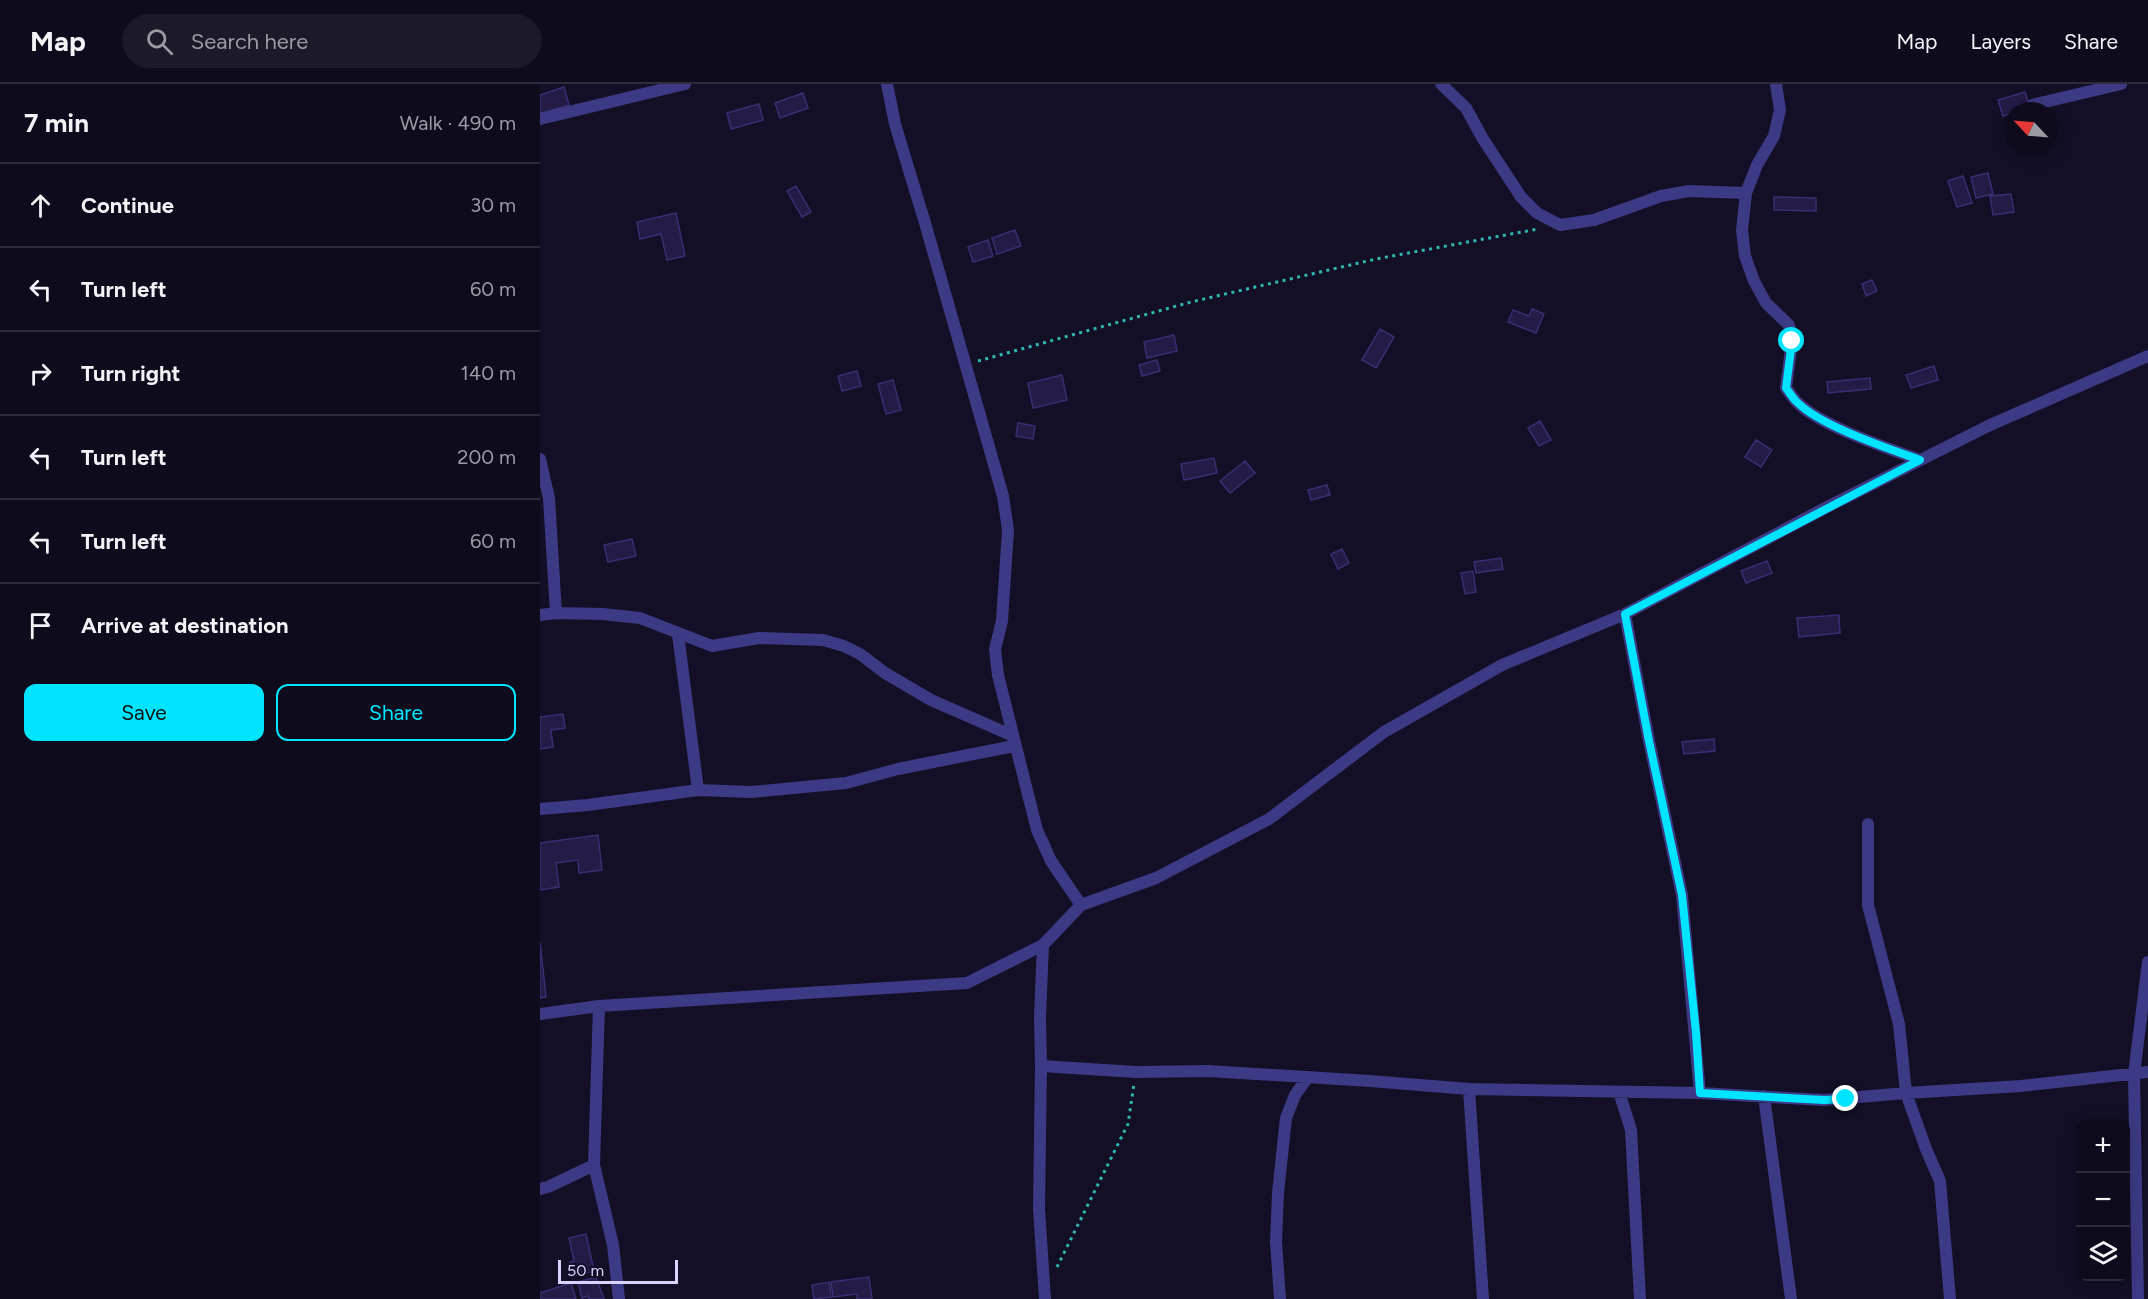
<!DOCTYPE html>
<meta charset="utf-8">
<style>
:root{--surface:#0e0b1c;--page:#1c1929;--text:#f1f3f6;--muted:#9b9ba3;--line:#2e2b3b;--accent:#00e5ff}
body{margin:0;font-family:Figtree,sans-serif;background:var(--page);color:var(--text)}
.controls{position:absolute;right:18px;bottom:18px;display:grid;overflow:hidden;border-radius:12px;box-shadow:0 3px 15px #0003}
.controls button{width:54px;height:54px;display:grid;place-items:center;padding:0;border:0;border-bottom:2px solid var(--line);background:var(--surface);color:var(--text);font:30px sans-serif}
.compass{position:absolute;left:1464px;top:18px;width:54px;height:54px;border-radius:50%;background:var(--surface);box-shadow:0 3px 15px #0003;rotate:296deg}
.scale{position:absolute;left:18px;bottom:15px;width:120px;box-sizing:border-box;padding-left:6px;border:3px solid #d9d4ff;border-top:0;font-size:16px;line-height:21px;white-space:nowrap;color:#d9d4ff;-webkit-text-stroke:4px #130f26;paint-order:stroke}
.stop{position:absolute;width:18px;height:18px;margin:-14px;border:4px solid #00e5ff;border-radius:50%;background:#fff}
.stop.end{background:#00e5ff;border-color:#fff;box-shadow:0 2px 6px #0008}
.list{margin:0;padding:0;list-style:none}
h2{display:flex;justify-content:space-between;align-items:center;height:78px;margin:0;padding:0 24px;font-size:26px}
h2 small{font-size:20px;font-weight:400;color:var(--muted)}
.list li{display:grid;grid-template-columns:39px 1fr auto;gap:18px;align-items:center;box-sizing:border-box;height:84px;padding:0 24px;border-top:2px solid var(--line)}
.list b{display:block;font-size:22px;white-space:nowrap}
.list em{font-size:20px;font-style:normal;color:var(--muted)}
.actions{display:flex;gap:12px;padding:18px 24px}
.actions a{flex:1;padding:14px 0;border:2px solid var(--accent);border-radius:12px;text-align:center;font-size:21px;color:var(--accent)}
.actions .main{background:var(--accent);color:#111}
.icon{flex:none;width:33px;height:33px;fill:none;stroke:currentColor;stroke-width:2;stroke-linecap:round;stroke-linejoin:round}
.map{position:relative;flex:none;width:1608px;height:1215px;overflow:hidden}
header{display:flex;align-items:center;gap:36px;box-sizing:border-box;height:84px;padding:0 30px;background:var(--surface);border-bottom:2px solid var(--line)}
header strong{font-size:28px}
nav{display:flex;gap:33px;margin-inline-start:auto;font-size:21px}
.search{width:420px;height:54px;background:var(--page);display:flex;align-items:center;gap:15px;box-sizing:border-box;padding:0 21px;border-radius:33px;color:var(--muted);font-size:22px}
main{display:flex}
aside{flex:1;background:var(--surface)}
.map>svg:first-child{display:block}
.building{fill:#241b47;stroke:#3b2d73;stroke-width:1.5}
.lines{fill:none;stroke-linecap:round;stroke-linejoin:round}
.path{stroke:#2fb8b0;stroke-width:3;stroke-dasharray:3 4.5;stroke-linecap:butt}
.minor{stroke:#3d3a85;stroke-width:12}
.route{stroke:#00e5ff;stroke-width:8}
</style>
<header>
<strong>Map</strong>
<div class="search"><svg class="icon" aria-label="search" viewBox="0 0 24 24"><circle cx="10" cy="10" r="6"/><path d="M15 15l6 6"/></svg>Search here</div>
<nav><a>Map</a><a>Layers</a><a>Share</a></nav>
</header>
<main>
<aside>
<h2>7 min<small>Walk · 490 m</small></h2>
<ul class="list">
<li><svg class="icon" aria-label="ahead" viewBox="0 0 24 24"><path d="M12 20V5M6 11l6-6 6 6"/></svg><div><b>Continue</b></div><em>30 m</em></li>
<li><svg class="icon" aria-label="left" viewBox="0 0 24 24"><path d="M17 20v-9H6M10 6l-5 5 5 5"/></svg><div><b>Turn left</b></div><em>60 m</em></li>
<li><svg class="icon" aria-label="right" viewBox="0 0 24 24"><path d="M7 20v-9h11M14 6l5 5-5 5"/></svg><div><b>Turn right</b></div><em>140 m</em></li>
<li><svg class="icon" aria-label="left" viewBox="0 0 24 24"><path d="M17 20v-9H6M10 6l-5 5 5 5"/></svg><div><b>Turn left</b></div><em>200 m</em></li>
<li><svg class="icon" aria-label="left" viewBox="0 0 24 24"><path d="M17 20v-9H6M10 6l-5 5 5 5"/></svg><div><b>Turn left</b></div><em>60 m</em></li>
<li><svg class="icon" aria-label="arrive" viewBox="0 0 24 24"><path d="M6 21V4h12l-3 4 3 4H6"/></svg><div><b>Arrive at destination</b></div></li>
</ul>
<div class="actions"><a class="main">Save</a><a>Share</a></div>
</aside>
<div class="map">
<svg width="1608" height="1215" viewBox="0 0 1608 1215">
<rect width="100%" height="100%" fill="#130f26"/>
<path class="building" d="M24,3L29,21L0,30V11Z
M1485,8L1490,24L1473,27V29L1463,32L1458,16Z
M263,9L268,24L240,34L235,19Z
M219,20L223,36L191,45L187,29Z
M1448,89L1453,110L1436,114L1431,93Z
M1423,92L1432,119L1417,123L1408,97Z
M256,102L271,128L262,133L247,107Z
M1471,110L1474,128L1453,131L1450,112Z
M1234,113L1276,114V127L1234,126Z
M136,129L145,172L127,176L121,150L100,155L97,138Z
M475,146L481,162L457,170L452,154Z
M448,156L453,172L433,178L428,163Z
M1332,196L1337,207L1326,212L1322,200Z
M992,225L1004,230L996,249L968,238L973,226L989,232Z
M840,245L854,253L836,284L822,276Z
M634,251L637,267L607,274L604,258Z
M617,276L620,287L602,292L599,281Z
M1394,282L1398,296L1371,304L1366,291Z
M317,287L321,302L302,307L298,292Z
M522,291L527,316L493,324L488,299Z
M1330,294L1331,305L1288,309L1287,298Z
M353,296L361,326L346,330L338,300Z
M1000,337L1011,356L999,362L988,344Z
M478,339L495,342L493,355L476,352Z
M1216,356L1232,366L1221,383L1205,373Z
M674,374L677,389L644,396L641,380Z
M705,377L715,389L690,409L680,397Z
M787,401L790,411L771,416L768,406Z
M92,455L96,472L68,478L64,461Z
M802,465L809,479L798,485L791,470Z
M961,474L963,485L936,489L934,478Z
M1227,477L1232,489L1206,499L1201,487Z
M933,487L936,508L925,510L921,489Z
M1299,531L1300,549L1259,553L1257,534Z
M23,630L25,644L11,646L13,663L0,665V633Z
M1174,655L1175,667L1144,670L1142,658Z
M58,751L62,786L39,789L38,776L16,779L19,803L0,806V759Z
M0,858L6,913L0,914Z
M46,1150L54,1187L33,1192L30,1178L34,1177L29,1154Z
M56,1193L64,1215H49L48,1212L42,1214L38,1198Z
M329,1193L332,1215H317V1210L293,1213L291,1198Z
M289,1198L291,1213L274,1215L272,1201Z
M31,1199L36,1215H0V1209Z"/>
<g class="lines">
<path class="path" d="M438,277L651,218L836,175L998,145
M517,1183L588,1040L594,1000"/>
<path class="minor" d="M347,0L355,40L385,139L463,412L468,446L462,537L455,565L458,591L497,746L511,777L541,821
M901,0L926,24L943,55L981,113L997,129L1020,141L1054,136L1121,112L1149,107L1206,109
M1236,0L1240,26L1234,52L1217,81L1206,109L1202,146L1205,172L1214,197L1226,219L1249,241L1252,257L1246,304C1250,309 1253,315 1258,319C1281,342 1347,364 1380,376
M1492,21L1581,0
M0,35L145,0
M0,375L9,414L16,529
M1085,530L1109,657L1142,811L1160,1009
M0,531L16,529L63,530L100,534L172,562L219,554L283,556L304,562L320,570L345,589L391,616L471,651
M138,550L158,706
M0,725L48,721L158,706L211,708L306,699L358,685L474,662
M1328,740V821L1359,940L1366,1009L1386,1065L1400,1097L1410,1215
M503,861L500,933L501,982L499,1125L505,1215
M59,922L54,1081L73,1161L79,1215
M0,930L59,922L427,899L503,861L541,821L616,794L729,735L844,648L962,581L1085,530L1289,422L1448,342L1608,272
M501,982L596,988L668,987L830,997L929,1005L1160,1009L1284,1016L1366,1009L1481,1002L1608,988
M929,1005L943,1215
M1079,1008L1091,1046L1100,1215
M1224,1012L1251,1215
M0,1105L8,1103L54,1081
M740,1215L736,1158L738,1109L746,1034L755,1011L768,993
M1598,1215L1594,990L1608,878"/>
</g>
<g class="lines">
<path class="route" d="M1252,257L1246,304C1250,309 1253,315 1258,319C1281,342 1347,364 1380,376L1085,530L1109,657L1142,811L1156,949L1160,1009L1284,1016L1306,1015"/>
</g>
</svg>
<div class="controls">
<button>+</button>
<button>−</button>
<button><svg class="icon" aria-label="layers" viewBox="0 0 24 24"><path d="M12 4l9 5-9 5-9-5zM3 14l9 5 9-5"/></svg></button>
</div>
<svg class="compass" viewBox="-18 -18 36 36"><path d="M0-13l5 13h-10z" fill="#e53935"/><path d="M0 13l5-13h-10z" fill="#9b9ba3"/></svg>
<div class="scale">50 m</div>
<div class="stop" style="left:1252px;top:257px"></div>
<div class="stop end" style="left:1306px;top:1015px"></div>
</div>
</main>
